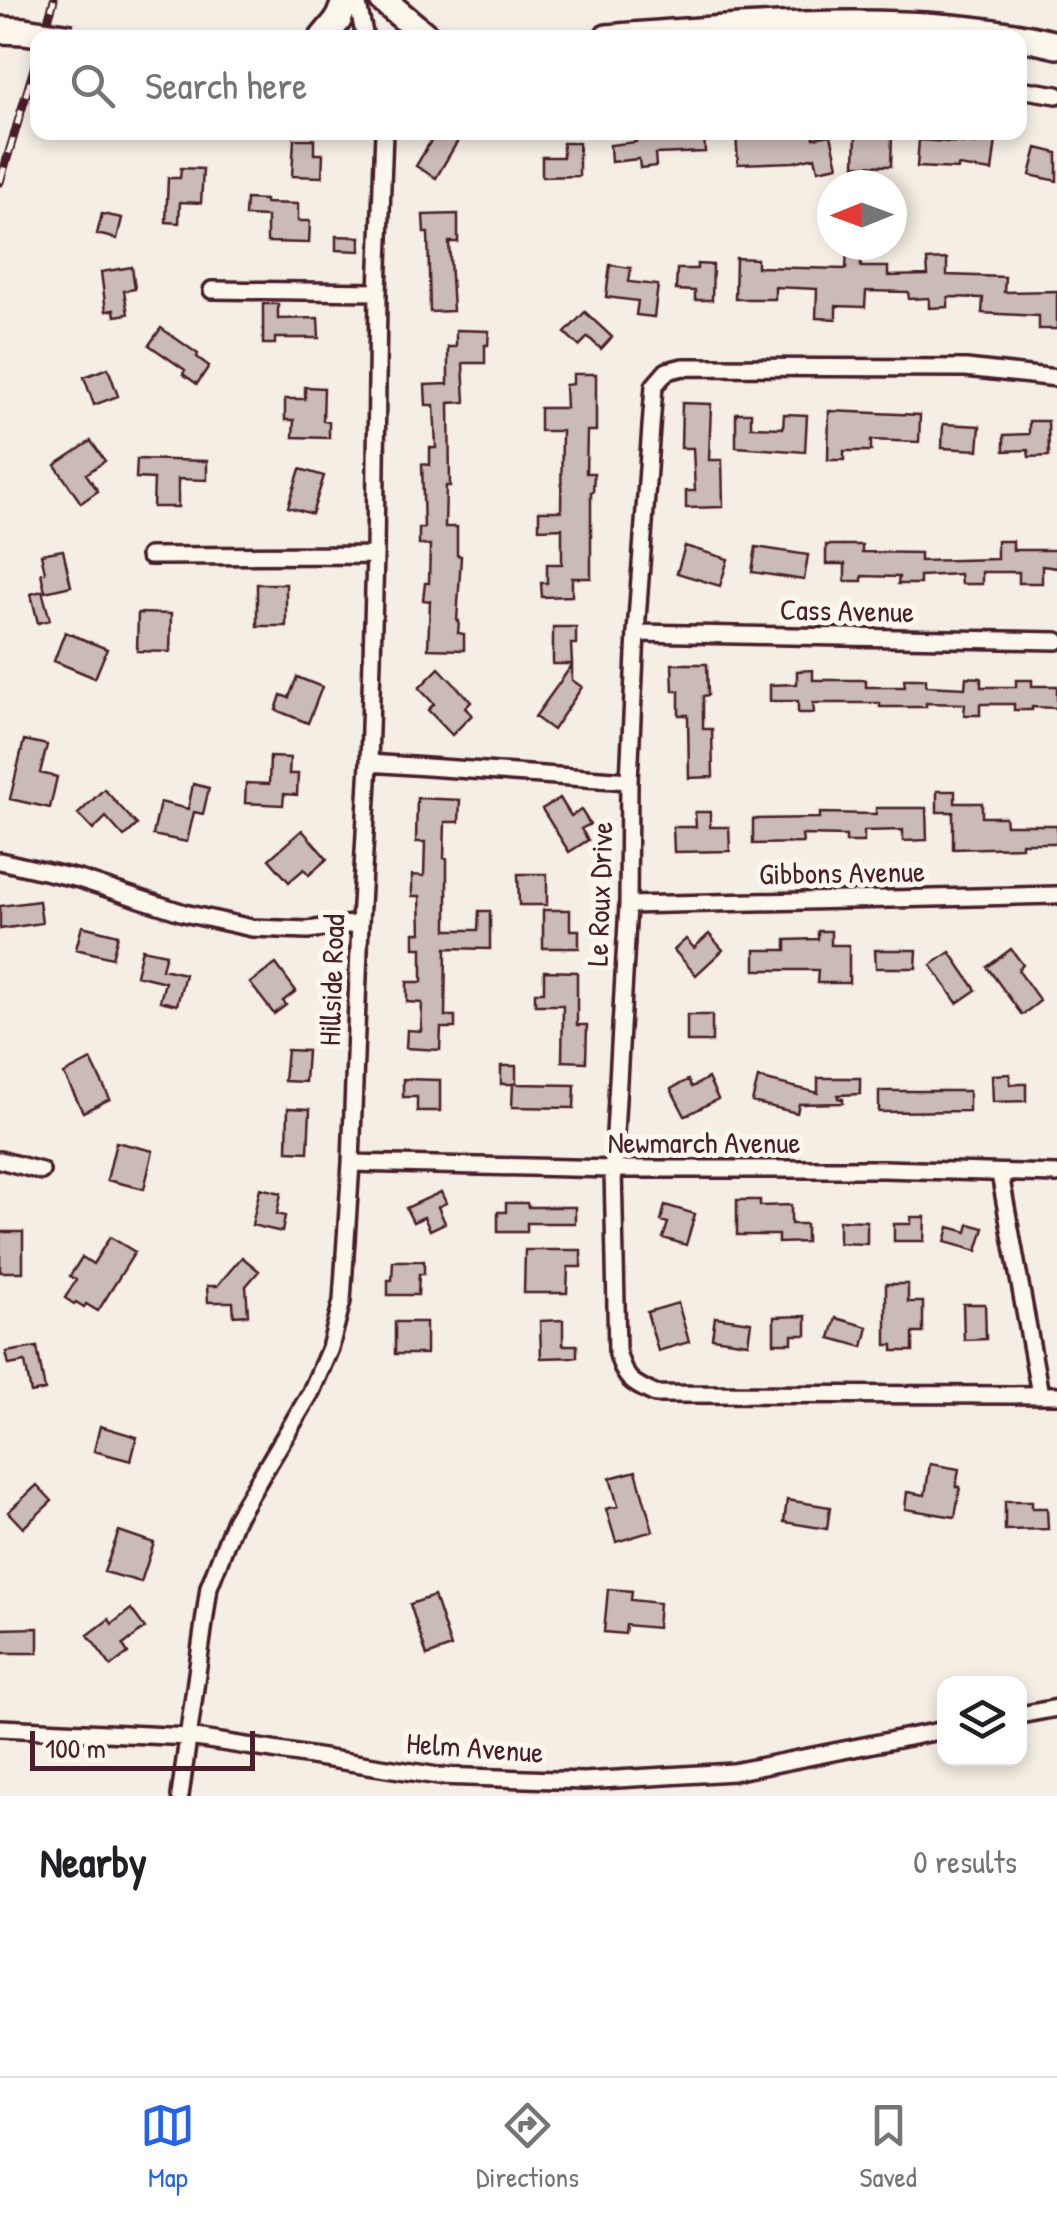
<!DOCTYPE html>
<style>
:root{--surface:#fff;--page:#f2f2f2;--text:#202124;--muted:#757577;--line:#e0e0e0;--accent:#2563eb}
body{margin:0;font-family:"Patrick Hand",sans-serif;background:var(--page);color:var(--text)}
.controls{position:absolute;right:30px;bottom:30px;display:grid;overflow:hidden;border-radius:20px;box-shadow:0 5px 15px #0003}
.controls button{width:90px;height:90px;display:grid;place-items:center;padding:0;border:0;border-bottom:2px solid var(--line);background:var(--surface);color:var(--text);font:50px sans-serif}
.compass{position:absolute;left:817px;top:170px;width:90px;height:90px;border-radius:50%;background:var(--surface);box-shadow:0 5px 15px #0003;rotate:269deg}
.scale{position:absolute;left:30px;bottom:25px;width:225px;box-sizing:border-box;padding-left:10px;border:5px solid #4a1f2b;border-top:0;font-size:28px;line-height:35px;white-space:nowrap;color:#4a1f2b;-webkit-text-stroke:8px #fbf7ec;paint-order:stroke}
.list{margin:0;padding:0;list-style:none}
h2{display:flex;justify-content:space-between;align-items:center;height:130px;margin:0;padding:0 40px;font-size:42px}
h2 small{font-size:32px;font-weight:400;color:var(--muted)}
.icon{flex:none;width:55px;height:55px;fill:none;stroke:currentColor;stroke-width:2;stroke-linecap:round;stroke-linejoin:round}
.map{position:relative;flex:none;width:1057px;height:1796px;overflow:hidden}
.search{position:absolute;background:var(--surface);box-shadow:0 5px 15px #0003;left:30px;right:30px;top:30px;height:110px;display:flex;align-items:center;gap:25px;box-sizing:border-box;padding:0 35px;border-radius:20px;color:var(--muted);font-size:38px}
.sheet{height:280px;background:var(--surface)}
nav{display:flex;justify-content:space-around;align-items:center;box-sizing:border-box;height:140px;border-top:2px solid var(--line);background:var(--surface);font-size:28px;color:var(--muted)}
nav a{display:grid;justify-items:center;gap:5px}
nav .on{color:var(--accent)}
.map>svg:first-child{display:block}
.building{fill:#cabbb6;stroke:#4a1f2b;stroke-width:2.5}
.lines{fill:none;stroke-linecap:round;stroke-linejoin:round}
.street-casing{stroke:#4a1f2b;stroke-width:22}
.primary-casing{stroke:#4a1f2b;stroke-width:32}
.street{stroke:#fbf7ec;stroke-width:15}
.primary{stroke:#fbf7ec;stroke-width:25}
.rail-casing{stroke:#4a1f2b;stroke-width:9}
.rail{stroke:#fbf7ec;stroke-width:5;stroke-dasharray:15;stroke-linecap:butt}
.primary-bridge-casing{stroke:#4a1f2b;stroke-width:32;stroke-linecap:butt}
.primary-bridge{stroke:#fbf7ec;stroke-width:25}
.labels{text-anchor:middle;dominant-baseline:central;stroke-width:10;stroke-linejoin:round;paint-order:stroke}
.street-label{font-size:30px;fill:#4a1f2b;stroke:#fbf7ec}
</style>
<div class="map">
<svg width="1057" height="1796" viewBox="0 0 1057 1796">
<rect width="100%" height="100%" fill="#f4eee4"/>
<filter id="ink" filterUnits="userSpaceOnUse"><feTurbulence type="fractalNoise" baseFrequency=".01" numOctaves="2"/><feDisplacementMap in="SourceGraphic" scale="20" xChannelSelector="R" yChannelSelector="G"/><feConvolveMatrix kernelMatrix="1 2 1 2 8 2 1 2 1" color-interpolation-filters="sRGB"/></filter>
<g filter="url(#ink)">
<path class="building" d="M436,132H463L436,178L416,166Z
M635,132H697V135H704L705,152L655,154L656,166L640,168L639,159L611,162L610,145L636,142Z
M754,132V138L794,132H813L814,138L831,135L838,166L818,170L815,157L794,162L738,164L736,133Z
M978,132H997L992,171L958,166V169L917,167L919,140L976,144Z
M856,135L892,136L891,166L855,165Z
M294,139H314V154H323L322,177L292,176Z
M563,143H579V176L542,177V157H563Z
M1037,148L1057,153V181L1030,175Z
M181,168L203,169L201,203L180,202L179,223L166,222L168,178H180Z
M246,199L265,200V203L298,204V221H310L309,243L267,242V217L245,216Z
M102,214L122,218L117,239L97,234Z
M458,214V242H449L453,311L430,312L428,233H424L423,215Z
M336,236L360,237V251L336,250Z
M847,247L861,248V267H888V276L928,275L927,260L947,259V275L1005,277L1004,292L1057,291V329H1039V316L982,313L983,298L948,297V307L929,308V298L909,299L908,292L866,291L865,307L836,306V319L816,318L817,289L775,287V299H735L736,258L757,259V267L846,269Z
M697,264L713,265L712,300H695V291L676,290L677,269H697Z
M610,265L631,268L629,282L658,285L654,317L636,315L638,301L606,297Z
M132,267L135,289L124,291L128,314L115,316L114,310L106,311L101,272Z
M263,304H278V319L318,318L319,338H275V344H263Z
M585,312L612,337L601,349L588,337L579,346L565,333Z
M161,328L198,354L197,357L209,366L197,384L183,374L185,370L149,345Z
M456,330L489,331L488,345H485V363H463L465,402L449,403L450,486H446L445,527H457V555L461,556L457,621H459L458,633L464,634V650L428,649L430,601L423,600L425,583H429L430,545H419V528H424L422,464L430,465V448H436L434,405H426L425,385L448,384V347H456Z
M108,368L118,396L94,405L84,377Z
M573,374H596V431H587L586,473H594L593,492H591V578H572V596L542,597L541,583H547V564H562V528L539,529V511H561L562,431H540V408H566L565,385L573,384Z
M305,387L324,388L323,421L329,422V438L293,437L294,420H285V399H305Z
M682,403L711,404L709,460H722L723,507L686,508V491H695L693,448H681Z
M829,411L920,415L919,442L871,440V451H844V460H828Z
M736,413H751V427L783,428L784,414L807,415L805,452L736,447Z
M1029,421H1048L1049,456L1029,457L1028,450L1004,451V435L1029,434Z
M943,424L980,426L978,450L942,448Z
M91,441L105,461L86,474L98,491L81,503L55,465Z
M137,459L207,461V480L178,479V507H153L154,479L136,478Z
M300,469L324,476L312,514L288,507Z
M997,541H1013V550H1057V568L1042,566V583H1019V572H982V584H961L960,574L920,576V584H898L899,577L862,576V581H845V564H826V545H862V552L920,553V561L997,559Z
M685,546L728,559L720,586L677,573Z
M756,547L808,555L804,580L752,572Z
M63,550L71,586L45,592L41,573L45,572L41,554Z
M257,584H286V626H257Z
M42,591L50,620L38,623L31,594Z
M138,613L171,614L170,652L137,651Z
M553,627H576V644H571L572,664H553Z
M65,632L107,649L95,678L54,661Z
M672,664H707L708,695L703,696V729H712L713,777L689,778L688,715H679V691H673Z
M572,665V680L582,687L553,730L535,717Z
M439,668L471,702L465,708L472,715L452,735L428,710L434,704L419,688Z
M813,670V680H866V687H905L904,679H926V686L965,688L966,677L981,678V687H1016V680H1032V686H1057V708L1032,707V710H1014V704H980V715H964L965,704L926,703V707H880V703H813L814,713H798V701H770V685L797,684V671Z
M297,677L322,687L308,723L276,710L281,695L289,698Z
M24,740L47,745L40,773L57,777L50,808L10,799Z
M270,757L290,758L289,774H298L297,795L284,794L283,805L245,803L246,783L269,784Z
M193,784L209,788L203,814L194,812L187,842L153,835L160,802L188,809Z
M104,789L137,825L124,837L106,817L93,830L78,814Z
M937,791H955V803H982V817H1005L1006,825H1057V843H1022V847L953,849V812H937Z
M417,798L460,800L459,822H445L444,858L447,859V930H478L479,911H490V949L446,948L445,1016H455V1028H441L440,1050L406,1048L407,1030L421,1031L422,1003L407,1002V982H422V948H414V933H421L420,896H412V875L424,876L425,842H416Z
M560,798L571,816L581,810L590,824L581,829L588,840L569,852L542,809Z
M876,808H926L927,840L903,841V830L864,831V842H846V836L802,835L803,843L753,844V819L820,818V813L876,814Z
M695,812H710V827H729L730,851L674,852L673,827H696Z
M302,830L327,859L309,875L304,869L289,882L269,859Z
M518,874H547V905H519Z
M39,901L42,923L0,929V906Z
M543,910H570V930H579V948H543Z
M82,926L118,935L112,958L76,949Z
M818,931H831V945H849V983H817L818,970H755V950H786V940L818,939Z
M709,934L723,950L696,975L674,950L686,939L694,948Z
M142,949L166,954L162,969L185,974L177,1005L160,1001L165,982L136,975Z
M1011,949L1023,965L1018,970L1040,1001L1022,1015L987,967Z
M875,950H917L916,968H876Z
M950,952L976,990L957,1003L931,965Z
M276,964L296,991L283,1001L286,1005L274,1014L250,983Z
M544,971L577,972V1025H587L586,1062L562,1061L563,1005H535V992H544Z
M687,1015H712V1042H687Z
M287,1050L307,1051L305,1082L284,1081Z
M91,1060L110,1099L83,1112L64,1074Z
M501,1066H516V1084L575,1085L574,1108L512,1107L513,1084H501Z
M1010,1074V1084H1026V1101L993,1102L992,1075Z
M708,1078L718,1099L685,1116L671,1089L688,1080L692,1087Z
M758,1078L818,1093V1078H860V1094L838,1095V1098L843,1099V1103L799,1104L797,1113L752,1102Z
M403,1079L440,1080V1111H417V1097H403Z
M879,1091H969V1111L879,1112Z
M288,1108L310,1109L308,1152L287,1151Z
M116,1142L153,1151L144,1189L107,1180Z
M260,1188L281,1193L277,1214L285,1216L282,1232L252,1225Z
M441,1192L446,1203L438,1207L445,1223L430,1230L424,1217L413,1222L406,1208Z
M737,1200H760V1206L791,1205V1224H806V1242L778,1243V1235H737Z
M506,1203H527L528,1207H575V1223H527V1232H498V1212H506Z
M665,1205L695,1214L686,1245L663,1238L668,1223L661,1221Z
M911,1217H925L924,1241H894V1224H911Z
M839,1220L867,1221V1244L839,1243Z
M969,1224L984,1228L977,1251L945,1242L949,1227L967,1232Z
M0,1232H23V1272H0Z
M110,1237L135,1252L98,1311L86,1304L84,1307L76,1302L74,1304L65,1298L76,1280L70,1276L82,1257L93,1264Z
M525,1250H581V1267H568L567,1293H524Z
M242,1257L259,1271L246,1286L248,1315L234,1316L233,1302H208L207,1286H217Z
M393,1261H424V1274H419L418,1295H388V1280H392Z
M886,1284H908V1302H923V1333H913V1351H893V1345H886Z
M678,1303L689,1342L658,1351L647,1312Z
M963,1304H985L986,1339L964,1340Z
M806,1316V1335H792V1343H774V1317Z
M715,1317L751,1322L748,1343L712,1338Z
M836,1318L868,1327L863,1347L830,1338Z
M563,1320V1345H577V1357L541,1358L540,1321Z
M395,1322H426V1354H395Z
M37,1347L45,1390L31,1393L25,1362L9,1365L6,1352Z
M100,1426L137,1437L131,1461L94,1451Z
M930,1464L959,1469L956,1487H960L955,1517L905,1509L907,1492L925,1495Z
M636,1471L653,1531L616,1542L606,1509L618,1506L610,1478Z
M37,1485L52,1501L23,1528L8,1512Z
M787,1500L830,1507L827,1529L784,1522Z
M1005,1501H1032V1508H1047L1048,1529L1005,1530Z
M119,1531L154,1543L141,1582L104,1572Z
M608,1589L632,1591L631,1600L659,1603L657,1628L626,1625L625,1634L604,1632Z
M434,1596L451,1647L427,1656L410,1604Z
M131,1609L145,1628L123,1645L128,1653L111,1666L88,1635L109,1619L112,1624Z
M38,1628V1653H1L0,1629Z"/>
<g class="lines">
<g class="street-casing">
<path id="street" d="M357,0L365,38
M1020,89L1057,95
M212,290L378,292
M1057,378L966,368L683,367L667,371L654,386L636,633L629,781L628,905L613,1169L617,1351C624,1378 630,1383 655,1394L1057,1395
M149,556L375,555
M636,633L1057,641
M369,763L629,781
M0,861L79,879L184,913L252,928L308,930L360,923
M628,905L1057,895
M0,1160L41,1171
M351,1163L613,1169H883L1057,1174
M1000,1174L1040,1394
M1020,1715L1057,1708
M0,1728L189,1737L438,1776L584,1781L733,1772L944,1730
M180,1796L209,1587L235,1520L310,1394L330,1348L342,1301L351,1163L360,923L369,763L375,555L378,292L384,132"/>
</g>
<g class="primary-casing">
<path id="primary" d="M383,0L428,38
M0,30L24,31
M323,38L338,20L346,0
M607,38C751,27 916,10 1057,45"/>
</g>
<use href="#street" class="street"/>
<use href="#primary" class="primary"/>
<g class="rail-casing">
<path id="rail" d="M43,38L54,0
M0,182L38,55"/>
</g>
<use href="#rail" class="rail"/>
<g class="primary-bridge-casing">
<path id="primary-bridge" d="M24,31L72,38"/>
</g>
<use href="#primary-bridge" class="primary-bridge"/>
</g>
</g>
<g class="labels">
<g class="street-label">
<text transform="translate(847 610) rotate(1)">Cass Avenue</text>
<text transform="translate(842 872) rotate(-1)">Gibbons Avenue</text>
<text transform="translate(599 894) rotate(-88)">Le Roux Drive</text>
<text transform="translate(331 980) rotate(-88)">Hillside Road</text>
<text x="704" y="1142">Newmarch Avenue</text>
<text transform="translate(475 1747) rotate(4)">Helm Avenue</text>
</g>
</g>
</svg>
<div class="controls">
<button><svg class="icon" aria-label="layers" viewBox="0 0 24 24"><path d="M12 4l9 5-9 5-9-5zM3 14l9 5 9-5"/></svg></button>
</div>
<svg class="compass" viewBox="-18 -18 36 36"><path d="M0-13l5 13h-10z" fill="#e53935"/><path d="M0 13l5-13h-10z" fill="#757577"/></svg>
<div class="scale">100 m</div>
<div class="search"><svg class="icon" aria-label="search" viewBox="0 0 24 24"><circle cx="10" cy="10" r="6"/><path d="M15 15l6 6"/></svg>Search here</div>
</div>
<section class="sheet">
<h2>Nearby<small>0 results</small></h2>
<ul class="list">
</ul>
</section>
<nav>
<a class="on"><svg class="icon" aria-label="map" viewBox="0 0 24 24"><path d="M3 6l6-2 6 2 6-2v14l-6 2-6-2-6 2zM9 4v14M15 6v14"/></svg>Map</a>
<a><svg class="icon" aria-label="directions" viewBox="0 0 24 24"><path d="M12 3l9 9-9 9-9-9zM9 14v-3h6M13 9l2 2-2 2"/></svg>Directions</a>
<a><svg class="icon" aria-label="saved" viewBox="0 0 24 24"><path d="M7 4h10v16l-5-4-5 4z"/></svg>Saved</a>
</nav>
